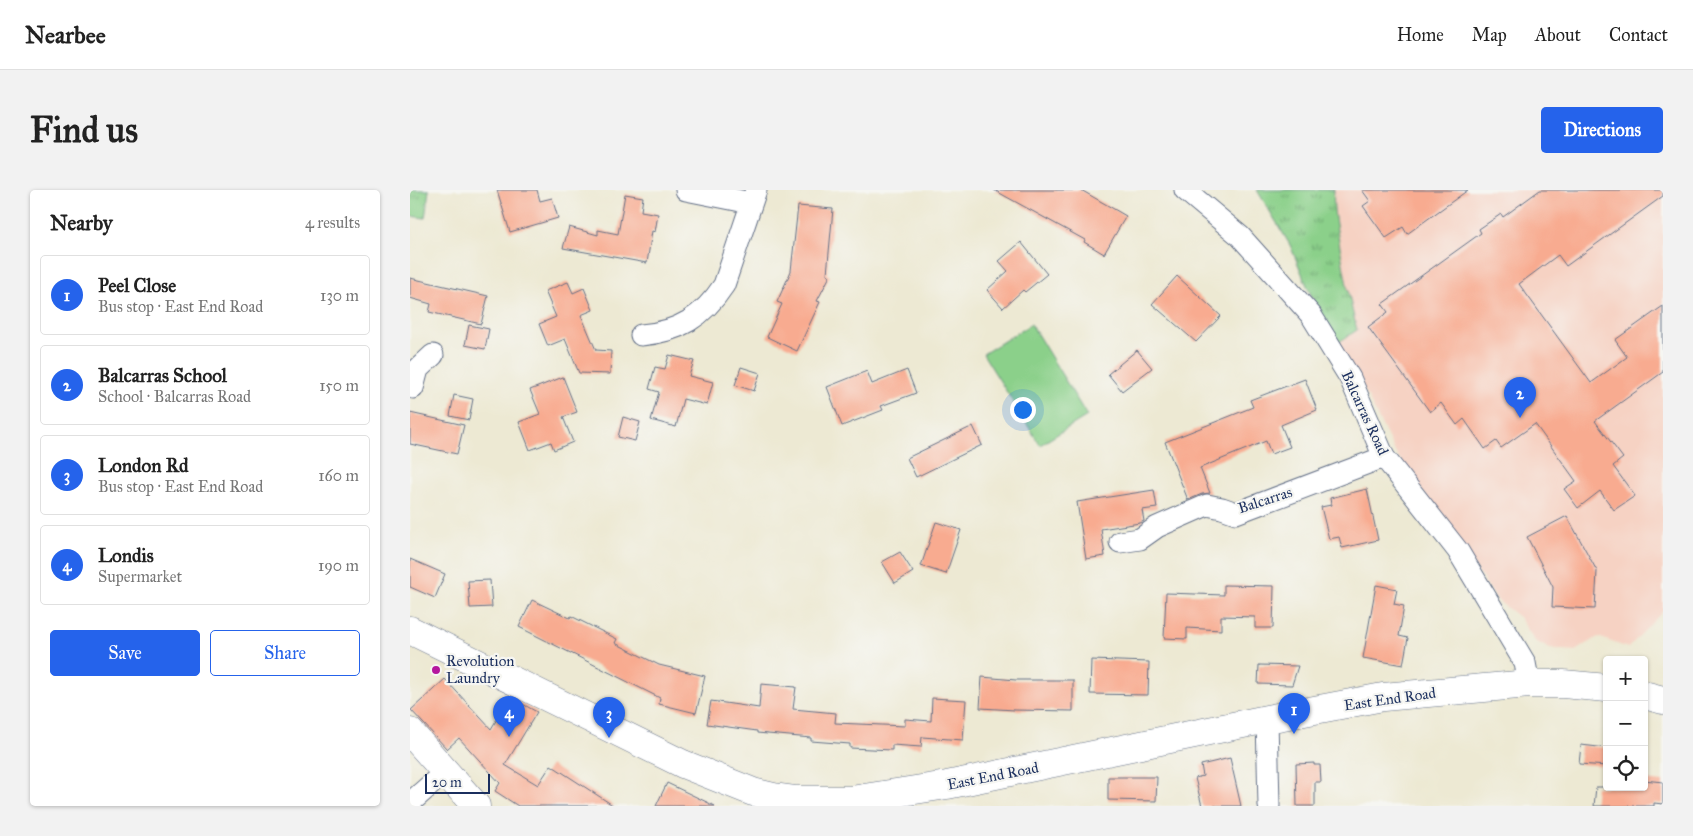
<!DOCTYPE html>
<meta charset="utf-8">
<style>
:root{--surface:#fff;--page:#f2f2f2;--text:#222;--muted:#767676;--line:#e0e0e0;--accent:#2563eb}
body{margin:0;font-family:"IM FELL Great Primer",serif;background:var(--page);color:var(--text)}
.controls{position:absolute;right:15px;bottom:15px;display:grid;overflow:hidden;border-radius:5px;box-shadow:0 1px 4px #0004}
.controls button{width:45px;height:45px;display:grid;place-items:center;padding:0;border:0;border-bottom:1px solid var(--line);background:var(--surface);color:var(--text);font:25px sans-serif}
.scale{position:absolute;left:15px;bottom:12px;width:65px;box-sizing:border-box;padding-left:5px;border:2px solid #1b2f5e;border-top:0;font-size:14px;line-height:18px;white-space:nowrap;color:#1b2f5e;-webkit-text-stroke:4px #f6f6f2;paint-order:stroke}
.you{position:absolute;left:612px;top:219px;width:18px;height:18px;margin:-12px;border:4px solid #fff;border-radius:50%;background:#1a73e8;box-shadow:0 0 0 8px #1a73e833}
.badge{display:grid;place-items:center;width:32px;height:32px;border-radius:50%;background:var(--accent);color:#fff;font-size:16px;font-weight:700}
.pin{position:absolute;translate:-50% -41px;filter:drop-shadow(0 1px 2px #0008)}
.pin::after{content:'';position:absolute;top:26px;width:18px;height:15px;background:inherit;clip-path:polygon(0 0,100% 0,50% 100%)}
.list{margin:0;padding:0;list-style:none}
h2{display:flex;justify-content:space-between;align-items:center;height:65px;margin:0;padding:0 20px;font-size:21px}
h2 small{font-size:16px;font-weight:400;color:var(--muted)}
.list li{display:grid;grid-template-columns:32px 1fr auto;gap:15px;align-items:center;box-sizing:border-box;height:80px;margin:0 10px 10px;padding:0 10px;border:1px solid var(--line);border-radius:5px}
.list b{display:block;font-size:19px;white-space:nowrap}
.list p{margin:0;font-size:16px;white-space:nowrap;color:var(--muted)}
.list em{font-size:16px;font-style:normal;color:var(--muted)}
.actions{display:flex;gap:10px;padding:15px 20px}
.actions a{flex:1;padding:11px 0;border:1px solid var(--accent);border-radius:5px;text-align:center;font-size:18px;color:var(--accent)}
.actions .main{background:var(--accent);color:#fff}
.icon{flex:none;width:28px;height:28px;fill:none;stroke:currentColor;stroke-width:2;stroke-linecap:round;stroke-linejoin:round}
.map{position:relative;flex:none;width:1253px;height:616px;overflow:hidden;border-radius:5px}
header{display:flex;align-items:center;gap:30px;box-sizing:border-box;height:70px;padding:0 25px;background:var(--surface);border-bottom:1px solid var(--line)}
header strong{font-size:24px}
nav{display:flex;gap:28px;margin-inline-start:auto;font-size:18px}
.intro{display:flex;align-items:center;justify-content:space-between;box-sizing:border-box;height:120px;padding:0 30px}
h1{margin:0;font-size:35px}
.button{padding:12px 22px;border-radius:5px;background:var(--accent);color:#fff;font-size:18px;font-weight:700}
main{display:flex;gap:30px;padding:0 30px}
aside{flex:1;background:var(--surface);border-radius:5px;box-shadow:0 1px 4px #0004}
.map>svg:first-child{display:block}
.built{fill:#f6d2c3}
.grass{fill:url(#grass-tufts);stroke:#538074}
.pitch{fill:#8bd08a;stroke:#538074}
.building{fill:#f8ab90}
.lines{fill:none;stroke-linecap:round;stroke-linejoin:round}
.street-casing{stroke:#647087;stroke-width:23}
.secondary-casing{stroke:#647087;stroke-width:29}
.highway-casing{stroke:#647087;stroke-width:29}
.street{stroke:#fff;stroke-width:21}
.secondary{stroke:#fff;stroke-width:28}
.highway{stroke:#fff;stroke-width:28}
.poi-dot{fill:#b5179e;stroke:#f6f6f2;stroke-width:2}
.labels{text-anchor:middle;dominant-baseline:central;stroke-width:4.5;stroke-linejoin:round;paint-order:stroke}
.street-label{font-size:15px;fill:#1b2f5e;stroke:#f6f6f2}
.poi-label{font-size:15px;fill:#1b2f5e;stroke:#f6f6f2;text-anchor:start}
</style>
<header>
<strong>Nearbee</strong>
<nav><a>Home</a><a>Map</a><a>About</a><a>Contact</a></nav>
</header>
<div class="intro"><h1>Find us</h1><a class="button">Directions</a></div>
<main>
<aside>
<h2>Nearby<small>4 results</small></h2>
<ul class="list">
<li><span class="badge">1</span><div><b>Peel Close</b><p>Bus stop · East End Road</p></div><em>130 m</em></li>
<li><span class="badge">2</span><div><b>Balcarras School</b><p>School · Balcarras Road</p></div><em>150 m</em></li>
<li><span class="badge">3</span><div><b>London Rd</b><p>Bus stop · East End Road</p></div><em>160 m</em></li>
<li><span class="badge">4</span><div><b>Londis</b><p>Supermarket</p></div><em>190 m</em></li>
</ul>
<div class="actions"><a class="main">Save</a><a>Share</a></div>
</aside>
<div class="map">
<svg width="1253" height="616" viewBox="0 0 1253 616">
<defs>
<pattern id="grass-tufts" width="24" height="20" patternUnits="userSpaceOnUse" patternTransform="scale(1.25)"><rect width="24" height="20" fill="#8bd08a"/><path d="M3 7l-1-3M5 7V3M7 7l1-3M15 17l-1-3M17 17v-4M19 17l1-3" fill="none" stroke="#71a974"/></pattern>
</defs>
<rect width="100%" height="100%" fill="#f6f6f2"/>
<filter id="ink" filterUnits="userSpaceOnUse"><feTurbulence type="fractalNoise" baseFrequency=".02" numOctaves="2"/><feDisplacementMap in="SourceGraphic" scale="10" xChannelSelector="R" yChannelSelector="G"/><feConvolveMatrix kernelMatrix="1 2 1 2 8 2 1 2 1" color-interpolation-filters="sRGB"/></filter>
<filter id="wash" filterUnits="userSpaceOnUse"><feTurbulence type="fractalNoise" baseFrequency=".0096" numOctaves="4" result="noise"/><feDisplacementMap in="SourceGraphic" scale="20" xChannelSelector="R" yChannelSelector="G"/><feGaussianBlur stdDeviation="1.12" result="paint"/><feColorMatrix in="noise" values="0 0 0 0 0 0 0 0 0 0 0 0 0 0 0 0 0 1.4 0 .05"/><feComposite in="paint" operator="in"/></filter>
<g filter="url(#wash)">
<rect width="100%" height="100%" fill="#ede9d3"/>
<path class="built" d="M847,0H1253V421L1218,458L1188,447L1165,461L1140,459L1125,451L1109,427L1088,411L985,262L951,193L908,122L880,55Z"/>
<path class="grass" d="M0,0H19L15,28L0,26Z
M847,0H924C922,19 927,39 930,57C935,85 940,113 947,140L929,152L908,122L880,55Z"/>
<path class="pitch" d="M621,134L677,226L630,255L573,164Z"/>
<g id="blocks">
<path class="building" d="M87,0H127L130,11L142,8L148,28L100,42Z
M584,0H671L716,26L694,64L674,52L675,50Z
M952,0H1058L997,44L993,37L976,48L953,16L960,11Z
M1130,0H1253V6L1156,76L1148,65L1109,94L1181,193L1217,167L1205,150L1253,116V182L1185,231L1213,268L1203,276L1225,306L1204,320L1190,301L1168,318L1154,299L1166,291L1125,234L1091,258L1086,251L1075,259L1054,229L1047,235L1031,213L1020,222L958,137L978,122L972,114L1071,43L1069,39L1091,24L1093,27Z
M215,4L233,7L231,21L248,24L245,42L242,41L237,73L153,58L159,37L188,45V40L208,44Z
M388,16L423,19L417,84L420,86L407,111L410,112L387,161L357,147L372,114L367,112L381,81Z
M611,52L637,84L615,102L613,100L593,118L577,100L598,81L589,71Z
M767,86L811,126L786,152L742,114Z
M0,88L78,106L71,134L19,122L21,114L0,108Z
M158,92L163,103L174,98L183,120L171,125L186,160L201,161L200,184L169,183L155,149L138,156L129,134L146,127L135,101Z
M59,135L79,139L75,159L55,155Z
M727,160L742,178L712,201L698,184Z
M259,165L284,171L279,186L303,192L297,215L273,209L266,237L241,230L249,202L239,199L245,177L255,179Z
M331,177L350,183L344,201L325,195Z
M497,180L506,203L471,216L473,220L432,236L417,197L457,181L462,194Z
M153,187L167,222L153,227L163,252L144,260L141,252L120,260L109,232L130,224L120,200Z
M895,189L907,220L871,235L880,257L861,264L856,251L790,278L800,303L792,304L778,310L755,252L843,217L840,210Z
M44,205L63,209L59,230L40,226Z
M0,223L54,235L47,264L0,254Z
M213,227L230,232L225,251L208,247Z
M563,236L572,255L506,287L497,268Z
M957,299L968,350L932,358L929,347L919,349L911,317L921,315L920,308Z
M744,300L747,318L732,320L734,331L730,333L691,339L695,366L676,369L667,312Z
M1157,326L1187,381L1185,419L1142,417L1143,397L1117,347Z
M526,332L551,340L536,384L511,376Z
M490,362L503,382L485,393L472,372Z
M0,369L35,384L25,408L0,397Z
M80,390L82,417L60,418L58,391Z
M814,395L864,396L863,438H845V427L811,426V440L777,438V449L754,448L756,403L814,405Z
M966,395L987,399L984,414L994,416L989,446L998,448L993,475L953,468Z
M122,410L160,428L161,426L207,449L205,453L249,475L295,486L286,523L249,514L250,508L109,437Z
M681,470L739,472L738,505L680,504Z
M849,475L888,476L882,495L848,494Z
M572,487L606,490H663V521L605,520L570,518Z
M35,489L81,539L100,507L127,522L95,575L128,595L141,575L204,616H108L85,601L90,593L49,548L37,559L1,520Z
M351,494L386,497L383,519L426,523L425,533L495,536V529L521,531L522,508L556,510L553,550L512,547L511,557L482,555V560L440,558V554L401,551V548L347,543V541L297,534L301,511L349,518Z
M1171,555L1197,558V576L1169,574Z
M820,568L831,616H792L785,588L793,586L791,575Z
M904,573V575H910L911,592H905V616H887L886,574Z
M698,587H747L746,611L698,610Z
M1234,590L1253,592V614L1244,613V616H1184L1186,597H1234Z
M257,593L305,616H246Z"/>
</g>
</g>
<g filter="url(#ink)">
<use href="#blocks" fill-opacity="0" stroke="#647087" stroke-width="1"/>
<g class="lines">
<g class="street-casing">
<path id="street" d="M276,0L341,13
M775,0L830,46L901,125L940,188L974,267L1048,361L1115,473L1119,494
M231,145C269,142 293,127 314,95L346,0
M3,198L8,179L23,165
M710,352L730,349L747,337L797,315L812,318L826,323L974,267
M857,529L859,616
M0,613L35,582"/>
</g>
<g class="secondary-casing">
<path id="secondary" d="M0,440L273,574L343,602L364,607L386,610H441L537,595L857,529L973,507L1119,494H1153L1197,498
M1234,505L1253,510"/>
</g>
<g class="highway-casing">
<path id="highway" d="M0,542L66,616"/>
</g>
<use href="#street" class="street"/>
<use href="#secondary" class="secondary"/>
<use href="#highway" class="highway"/>
</g>
</g>
<circle class="poi-dot" cx="26" cy="480" r="5"/>
<g class="labels">
<g class="street-label">
<text transform="translate(955 223) rotate(65)">Balcarras Road</text>
<text transform="translate(855 310) rotate(-18)">Balcarras</text>
<text transform="translate(980 509) rotate(-8)">East End Road</text>
<text transform="translate(583 586) rotate(-11)">East End Road</text>
</g>
<g class="poi-label">
<text x="36" y="471">Revolution<tspan x="36" dy="17">Laundry</tspan></text>
</g>
</g>
</svg>
<div class="controls">
<button>+</button>
<button>−</button>
<button><svg class="icon" aria-label="locate" viewBox="0 0 24 24"><circle cx="12" cy="12" r="6"/><path d="M12 2v4M12 18v4M2 12h4M18 12h4"/></svg></button>
</div>
<div class="scale">20 m</div>
<div class="you"></div>
<div class="pin badge" style="left:884px;top:544px">1</div>
<div class="pin badge" style="left:1110px;top:228px">2</div>
<div class="pin badge" style="left:199px;top:548px">3</div>
<div class="pin badge" style="left:99px;top:547px">4</div>
</div>
</main>
